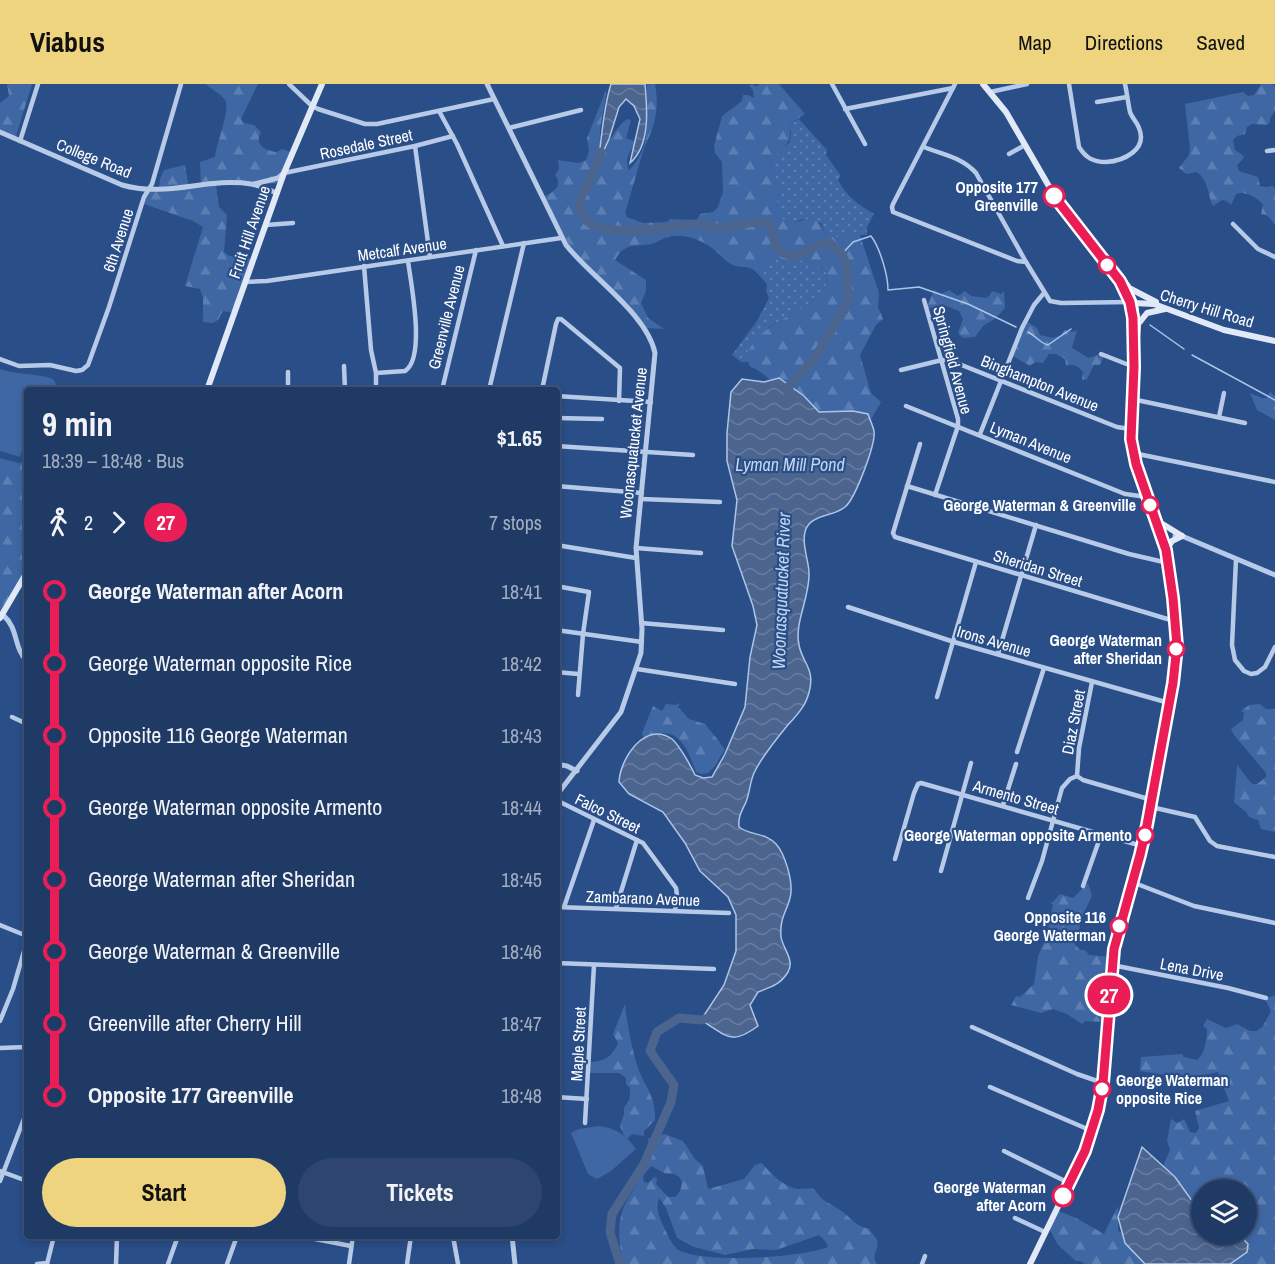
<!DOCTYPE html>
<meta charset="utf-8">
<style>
body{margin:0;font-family:"Archivo Narrow",sans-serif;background:#2d456f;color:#f1f3f6;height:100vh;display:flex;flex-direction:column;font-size:22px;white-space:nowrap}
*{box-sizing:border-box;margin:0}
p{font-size:20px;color:#a2adbf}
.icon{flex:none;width:33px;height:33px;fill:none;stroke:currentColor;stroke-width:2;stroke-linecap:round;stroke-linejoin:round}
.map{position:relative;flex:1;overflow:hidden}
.panel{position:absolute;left:24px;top:303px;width:536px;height:852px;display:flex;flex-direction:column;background:#203a66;border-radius:6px;box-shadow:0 3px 9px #0003,0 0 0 2px #3d547a}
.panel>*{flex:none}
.badge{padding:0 12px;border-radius:20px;font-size:21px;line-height:39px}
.controls{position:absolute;left:1191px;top:1095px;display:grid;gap:12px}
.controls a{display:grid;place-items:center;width:66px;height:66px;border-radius:50%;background:#203a66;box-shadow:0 3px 9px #0003,0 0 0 2px #3d547a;font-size:30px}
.map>.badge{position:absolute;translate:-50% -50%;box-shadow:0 0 0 3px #fff}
.legs{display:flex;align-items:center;gap:9px;height:66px;padding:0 18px;font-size:20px}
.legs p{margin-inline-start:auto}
.overview{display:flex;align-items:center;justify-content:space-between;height:102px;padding:0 18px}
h1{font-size:33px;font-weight:700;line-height:45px}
.primary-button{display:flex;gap:12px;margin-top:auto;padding:12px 18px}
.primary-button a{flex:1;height:69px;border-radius:36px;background:#eed47f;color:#111;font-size:24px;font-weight:700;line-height:69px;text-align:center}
.primary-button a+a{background:#2d456f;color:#f1f3f6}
ul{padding:0 18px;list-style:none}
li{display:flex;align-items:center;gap:21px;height:72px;font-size:22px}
li i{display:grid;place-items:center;width:9px;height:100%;margin:0 8px;background:currentColor}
li i::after{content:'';width:15px;height:15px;margin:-8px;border:4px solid;border-radius:50%;background:#203a66}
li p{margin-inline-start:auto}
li:first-child i{background:linear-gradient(#0000 50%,currentColor 0)}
li:last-child i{background:linear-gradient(currentColor 50%,#0000 0)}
header{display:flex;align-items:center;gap:36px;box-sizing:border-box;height:84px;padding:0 30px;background:#eed47f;color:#111}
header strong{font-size:28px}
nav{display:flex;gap:33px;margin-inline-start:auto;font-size:21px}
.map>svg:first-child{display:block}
.grass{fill:url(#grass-dots)}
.forest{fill:url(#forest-firs);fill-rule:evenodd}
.pitch{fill:#3f67a4}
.water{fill:url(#water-waves);stroke:#acc5e8;stroke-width:1.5}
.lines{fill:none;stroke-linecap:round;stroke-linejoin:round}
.stream{stroke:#acc5e8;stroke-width:1.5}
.river{stroke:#4c658f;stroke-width:9}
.minor{stroke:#b7cbe8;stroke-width:4.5}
.tertiary{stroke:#b7cbe8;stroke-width:5}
.secondary{stroke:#e1e9f7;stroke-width:6}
.line-1-casing{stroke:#fff;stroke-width:14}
.line-1{stroke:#ea1d57;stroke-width:9}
.stop-1-dot{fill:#fff;stroke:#ea1d57;stroke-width:3}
.labels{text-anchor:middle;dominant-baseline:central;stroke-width:4.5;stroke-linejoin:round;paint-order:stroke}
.street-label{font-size:16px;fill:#fff;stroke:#2a4e88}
.stop-label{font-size:16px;font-weight:bold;fill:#fff;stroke:#2a4e88;text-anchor:end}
.water-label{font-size:18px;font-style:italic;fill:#c3d5ef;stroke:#2a4e88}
</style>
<header>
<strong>Viabus</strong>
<nav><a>Map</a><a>Directions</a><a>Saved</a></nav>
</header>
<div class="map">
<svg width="1275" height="1180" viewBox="0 0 1275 1180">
<defs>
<pattern id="grass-dots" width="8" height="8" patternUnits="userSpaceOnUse" patternTransform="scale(1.5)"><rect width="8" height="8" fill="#3f67a4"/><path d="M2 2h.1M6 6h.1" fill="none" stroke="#5c7eb2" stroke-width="1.8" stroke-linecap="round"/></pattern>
<pattern id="forest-firs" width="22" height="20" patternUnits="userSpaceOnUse" patternTransform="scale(1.5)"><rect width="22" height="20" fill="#3f67a4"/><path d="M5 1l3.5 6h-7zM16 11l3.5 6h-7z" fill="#5c7eb2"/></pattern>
<pattern id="water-waves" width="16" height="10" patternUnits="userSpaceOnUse" patternTransform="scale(1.5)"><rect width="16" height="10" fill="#4c658f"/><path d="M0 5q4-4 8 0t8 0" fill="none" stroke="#677ca0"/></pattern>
</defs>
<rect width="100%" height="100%" fill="#2a4e88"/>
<g class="grass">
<path d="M799 35 827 66 826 71 841 92 838 96C846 112 859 121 874 130L867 143V151C848 150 843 158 825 150L821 139 802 135 791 140 787 139C770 125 779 120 779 104 778 96 772 89 770 81L773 73 790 58 791 48 789 41Z"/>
<path d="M773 170 792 179 802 176 813 179 826 188 828 198 820 210 805 223 769 243 740 277 732 271 757 237 769 214 766 207 767 200 758 190Z"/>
</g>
<g class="forest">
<path d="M7 0H32L16 52 0 47V19L9 12Z"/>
<path d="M206 0H258L241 35 244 39 254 41 261 48C254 61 264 66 277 68L282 65 291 68 281 99 216 101 219 123 227 131 224 168 229 172H242L253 176 234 229 223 227 218 236 213 239 203 238V214L200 205 185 202 203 143 193 137 144 120 149 104H159L160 95 164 86 185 81 189 104 201 103 200 78 215 73C216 60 231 25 225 16 221 10 211 5 206 0Z"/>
<path d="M647 0H655C659 21 656 42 645 61L625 129 627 133 643 139 667 138 670 135 697 136 700 130 713 128 718 123 723 108 722 78 715 69 714 62 722 32 742 17 743 11H748L754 14 753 6 749 1 753 0 755 3 760 0H779L805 30 789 41C795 64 777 62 770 81 772 89 778 96 779 104 779 120 770 125 787 139 806 139 815 124 825 150 844 158 844 149 860 151L879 209 878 223 883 235 876 241 860 271 871 309 881 318 870 337C855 335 821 332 810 327 794 320 762 284 750 283L748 278H740C747 267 760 249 772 242 794 227 813 223 828 198L826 188 813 179 802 176 792 179 773 171 758 190C748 179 745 186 733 181 725 178 719 169 712 164 700 155 682 149 668 153 662 154 657 159 651 160 635 163 625 158 615 176L646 196V207L641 219 648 234 664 245 647 244 642 237 589 187 573 168 543 113C552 109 564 102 555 91L559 85 558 76 579 79 586 76 589 67 587 54 606 6C606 24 598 41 600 60L605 61C613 53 618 41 627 35L631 36 626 54 636 58C630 68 624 74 629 86 654 62 645 30 647 0Z"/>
<path d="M1261 0H1273L1275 3V27L1270 34V38L1267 41 1252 40 1247 43 1245 50 1237 52 1233 56 1235 66 1244 72 1243 75 1237 81 1239 87 1258 93 1260 102 1267 103 1272 102 1275 104V141L1268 132 1261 130 1263 121C1259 114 1244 106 1236 110L1231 121 1227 117 1222 116 1213 122C1207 110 1209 97 1197 88L1186 90 1179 84 1189 71 1190 65 1185 20 1243 8 1248 12 1254 11Z"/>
<path d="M934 206 941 210 949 206 958 212 965 207 971 212 986 214 990 211 992 207 1001 210 1004 207 1005 224 996 234 983 242 975 253 963 254 958 249 963 235 959 227 944 221 926 225Z"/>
<path d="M1026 237 1037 244 1040 251 1053 254 1061 251 1065 246 1073 248 1077 246 1072 264 1089 274 1100 270 1104 272 1100 281H1094L1087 295 1082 296 1083 288C1078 282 1073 279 1066 282L1065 275 1056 270H1049L1043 279 1035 278 1030 282 1011 271Z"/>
<path d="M1270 308 1275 312V336L1257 326 1250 309 1262 314H1266Z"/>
<path d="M27 372V487L0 532V374L18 379 23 378Z"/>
<path d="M680 619 678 623 689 635 705 640C712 649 719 656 725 666L713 684 708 689 702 690 696 688C687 662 676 637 644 655L642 649 653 622 662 627 666 620 676 621Z"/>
<path d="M1260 620 1266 625H1275V748L1261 745 1258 736 1249 733 1246 728 1234 718 1237 681 1252 700H1257L1266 693V689L1234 651 1231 645 1243 636 1244 629 1241 627 1249 621Z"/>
<path d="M1088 799 1092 812 1081 835 1078 852 1071 856 1080 866H1085L1089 871 1112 873 1105 938 1085 937 1082 940 1067 930 1053 925 1041 929 1011 921 1016 912 1020 913 1034 900 1038 872 1046 854 1053 821 1050 818H1053L1060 810 1073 814Z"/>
<path d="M1275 911V1180H1226L1242 1159 1243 1151 1246 1150V1106H1202L1201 1123C1185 1115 1177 1094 1163 1082L1170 1066 1167 1057 1171 1035 1178 1039 1184 1035 1190 1048 1196 1049 1199 1044 1195 1027 1229 1017 1218 988 1176 997 1172 992 1140 987 1141 973 1182 970 1184 973 1197 976C1205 970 1207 955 1207 945L1203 942 1207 935 1226 944 1237 940 1250 947H1257L1263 942 1271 927 1265 915Z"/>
<path d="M625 920C627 939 632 966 638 984 646 1005 656 1013 655 1036L644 1047V1052L632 1050 626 1056 620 1042 624 1030V1024C630 1014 630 1017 630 1004L626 1000V994L619 989H589L590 978C604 978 613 972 618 959L613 950Z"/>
<path d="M665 1050 683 1057 695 1075 703 1082 708 1105 744 1095 755 1081 762 1079C770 1089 785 1104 799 1105 804 1105 808 1104 814 1105 826 1121 826 1116 840 1126 852 1134 853 1141 869 1145 871 1148 876 1153 877 1157 880 1166 870 1170 877 1180H624C619 1164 617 1144 622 1128 628 1109 661 1072 647 1055ZM651 1082C655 1084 660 1087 664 1089 667 1090 671 1089 674 1090 686 1094 682 1107 675 1113H668L656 1100 657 1094 654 1093 648 1099 644 1098 643 1092ZM659 1114 666 1124 677 1154 694 1163 725 1171 753 1165 776 1166 819 1151 826 1158 828 1163C801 1174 699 1180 677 1165 671 1159 666 1148 663 1141 658 1130 656 1125 659 1114Z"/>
<path d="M1118 1122V1147L1127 1152 1150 1180H1085L1080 1177H1076L1058 1161 1048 1142 1056 1126 1076 1134 1104 1150Z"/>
</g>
<g class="pitch">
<path d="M0 285C18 291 36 289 53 295L56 300 55 306H27V352L20 373 0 367Z"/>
<path d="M599 1042C616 1044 626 1051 636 1065L611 1087 597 1095 588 1090 571 1049 579 1045Z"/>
</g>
<g class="water">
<path d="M611 0H645C647 24 651 61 630 79L640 35 634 22 626 15 619 23 609 55 598 79C602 53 603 25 611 0Z"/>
<path d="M779 294 804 312 819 328 853 327 868 330C870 336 873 342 874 347 876 360 855 415 845 423 834 432 818 430 809 440 798 453 809 475 809 489 810 513 794 539 799 561 802 578 814 584 810 604 807 621 798 630 787 642 778 653 761 675 755 687 750 696 750 708 746 718 742 727 738 732 739 743 751 752 765 748 776 760 785 770 792 795 791 808 790 824 779 831 781 853 783 865 795 876 788 888 780 901 771 903 758 908L750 921 758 942C731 962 727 952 701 936L724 901 736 867V831L728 813 700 787 685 759 663 728 629 710 619 698C620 675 645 636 672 655 679 661 691 682 695 691L703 694 712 693 725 670 745 623 750 573 757 541 753 522 732 462 737 416 727 377V349L731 308 742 295 764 298Z"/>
<path d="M1142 1063 1175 1093 1195 1121 1201 1124 1202 1150 1239 1151 1248 1160 1247 1168 1230 1180H1145L1125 1159 1118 1133Z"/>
</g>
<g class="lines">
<g class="stream">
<path d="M842 170 853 158 871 152C880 164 888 191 888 206L919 203 968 220 1016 243"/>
<path d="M1150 241 1184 265"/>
<path d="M1028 248C1036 252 1040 259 1048 261L1071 245"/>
<path d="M1192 271 1275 316"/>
</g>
<g class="river">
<path d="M601 68C597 80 592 90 587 102 585 107 580 113 580 118 575 163 673 142 696 140 705 140 714 145 723 144 739 142 752 136 768 139L773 148 775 162 783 169 795 173 816 162 829 158 842 170 847 183 848 217 815 274 789 302V313"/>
<path d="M620 1180 610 1148 612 1130 644 1080 671 1018 674 1001 650 967 657 948 679 934 701 936 713 933"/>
</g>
<g class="minor">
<path d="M289 0 312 22 318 25 365 40H377L494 15"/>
<path d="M832 0 865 60"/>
<path d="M955 0 893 120 892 123 893 128 1017 177 1026 178 1050 217 1061 219 1130 218"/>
<path d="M1069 0 1079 63C1086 74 1093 78 1106 78 1123 77 1148 66 1139 44 1137 38 1132 34 1130 28 1128 19 1127 9 1125 0"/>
<path d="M990 8 1027 0"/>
<path d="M1097 18 1127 13"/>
<path d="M845 25 953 4"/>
<path d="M439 27 457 60 503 162"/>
<path d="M509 44 581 26"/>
<path d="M20 57 38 0"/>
<path d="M415 62 430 173"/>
<path d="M924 63C943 71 962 73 976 89L1026 178"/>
<path d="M1267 67 1275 66"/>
<path d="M1009 70 1025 61"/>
<path d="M284 89 415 62 453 52"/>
<path d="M1233 140 1258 165 1275 173"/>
<path d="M266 141 293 139"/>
<path d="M364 182 371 266 376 289V306"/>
<path d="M245 198 267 197 561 154"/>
<path d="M924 216 958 335V342L935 411"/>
<path d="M1101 270 1134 283"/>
<path d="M0 275 19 282 50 281 76 287 82 286 88 281 109 223 144 113 152 100 181 0"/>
<path d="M344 282 345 306"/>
<path d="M901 286 942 276H949L1117 343 1130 345"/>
<path d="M288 288V306"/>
<path d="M376 289 405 287C426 274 411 200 408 177"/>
<path d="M442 306 476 166"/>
<path d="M489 306 524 159"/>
<path d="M542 306 556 240 558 235H561L620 284 619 317"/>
<path d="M556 312 651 318"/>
<path d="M1132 315 1245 339"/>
<path d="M906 322 1125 410 1147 413"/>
<path d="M1219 333 1224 309"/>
<path d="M556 334 602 335"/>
<path d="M980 350 1022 244 1034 221 1044 209"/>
<path d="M920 360 893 449 895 453 1174 537"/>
<path d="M556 362 693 371"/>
<path d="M1133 369 1275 398"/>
<path d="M556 402 642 409"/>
<path d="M907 402 1129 470 1168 479"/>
<path d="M641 415 720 418"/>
<path d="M556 461 636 474"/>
<path d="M636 464 701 469"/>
<path d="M1236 475 1232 561 1235 576 1244 587 1251 590 1257 589 1265 583 1275 563"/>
<path d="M556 502 589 508 583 550 578 611"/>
<path d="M848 523 954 558 1169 619"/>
<path d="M641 539 723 546"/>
<path d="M556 546 642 558"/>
<path d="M998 570 1036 441"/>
<path d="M637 585 735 600"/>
<path d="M556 588 578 590"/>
<path d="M937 613 976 478"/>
<path d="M12 633 27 640"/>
<path d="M1017 668 1044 584"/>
<path d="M1077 692 1079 664 1092 598"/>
<path d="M1077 692 1083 696 1152 716"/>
<path d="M556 716 643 759 676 804 677 811 675 827"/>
<path d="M1003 721 1016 680"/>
<path d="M1151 723 1195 733 1210 757 1217 762 1275 773"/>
<path d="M895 775 914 709 918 700 921 699 1142 762"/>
<path d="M941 787 971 679"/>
<path d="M1132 798 1194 822 1275 839"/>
<path d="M1083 802 1101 751"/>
<path d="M1028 814 1042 777 1062 704 1070 695 1077 692"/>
<path d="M556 823 729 829"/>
<path d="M564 823 594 736"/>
<path d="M616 824 637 756"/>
<path d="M0 841 27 852"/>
<path d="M556 879 714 885"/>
<path d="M1112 881 1228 904 1266 914"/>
<path d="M0 937 13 905 27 857"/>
<path d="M972 943 1077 990 1103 999"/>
<path d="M0 964 27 963"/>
<path d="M990 1003 1092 1047"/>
<path d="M556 1013 587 1015"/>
<path d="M585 1039 594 881"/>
<path d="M1004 1067 1069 1099"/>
<path d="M0 1087 27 1097"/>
<path d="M0 1097 27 1027"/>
<path d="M1015 1134 1045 1148"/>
<path d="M300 1152 351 1162"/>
<path d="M453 1152 458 1180"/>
<path d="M37 1180 47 1179"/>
<path d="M47 1180 54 1152"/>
<path d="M116 1180 117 1152"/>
<path d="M168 1180 178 1152"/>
<path d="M227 1180 237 1152"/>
<path d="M349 1180 353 1152"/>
<path d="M407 1180 411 1152"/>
<path d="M922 1180 925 1172"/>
</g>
<g class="tertiary">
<path d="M487 0 566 161C591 193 647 230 655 269L636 464 642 545 641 569 621 628 556 712"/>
<path d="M0 48 122 101C167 114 207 93 251 100 259 101 269 106 277 109"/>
<path d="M254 100 278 94 284 89"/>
<path d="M1175 452H1182L1275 491"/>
<path d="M3 531C19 545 13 563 27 577"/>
<path d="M556 680 567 682 577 687"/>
<path d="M512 1152 515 1180"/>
</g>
<g class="secondary">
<path d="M983 0 1006 28 1054 111 1091 160"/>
<path d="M1119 197C1134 220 1132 242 1132 268"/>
<path d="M1131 205 1156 218"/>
<path d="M1134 219 1154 220 1224 246 1275 257"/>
<path d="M1139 239 1147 229 1165 225"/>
<path d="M207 306 284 89 322 0"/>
<path d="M1156 436 1182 452"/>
<path d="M1166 466 1172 457 1182 452"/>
<path d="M0 534 27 488"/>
<path d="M1030 1180 1085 1067 1097 1030 1103 999 1114 865 1146 743 1173 599 1176 573 1173 514 1166 466 1136 380 1131 355 1132 315 1138 242 1135 219 1128 202 1114 184 1089 157"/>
</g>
</g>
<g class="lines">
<defs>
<path id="line-1" d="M1054 112 1120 197 1130 218 1133 234 1134 283 1131 355 1136 380 1166 466 1173 514 1177 562 1173 599 1147 741 1140 771 1114 865 1103 999 1098 1026 1085 1067 1063 1112"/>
</defs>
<use href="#line-1" class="line-1-casing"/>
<use href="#line-1" class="line-1"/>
</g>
<g class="stop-1-dot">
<circle cx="1054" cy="112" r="10"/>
<circle cx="1107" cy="181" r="8"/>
<circle cx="1150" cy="421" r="8"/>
<circle cx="1176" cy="565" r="8"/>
<circle cx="1145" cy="751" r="8"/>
<circle cx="1119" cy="842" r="8"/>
<circle cx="1102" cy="1005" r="8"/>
<circle cx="1063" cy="1112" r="10"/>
</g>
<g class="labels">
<g class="street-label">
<text transform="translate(366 60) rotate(-12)">Rosedale Street</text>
<text transform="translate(94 74) rotate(22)">College Road</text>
<text transform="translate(249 148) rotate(-71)">Fruit Hill Avenue</text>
<text transform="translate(118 156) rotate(-72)">6th Avenue</text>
<text transform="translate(402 165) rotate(-8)">Metcalf Avenue</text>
<text transform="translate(1207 224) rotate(17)">Cherry Hill Road</text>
<text transform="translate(446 233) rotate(-76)">Greenville Avenue</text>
<text transform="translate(953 276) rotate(75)">Springfield Avenue</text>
<text transform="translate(1040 299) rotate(22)">Binghampton Avenue</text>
<text transform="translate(1031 358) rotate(22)">Lyman Avenue</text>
<text transform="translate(633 359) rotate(-84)">Woonasquatucket Avenue</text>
<text transform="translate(1038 484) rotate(17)">Sheridan Street</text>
<text transform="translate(994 557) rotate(16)">Irons Avenue</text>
<text transform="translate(1073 638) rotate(-79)">Diaz Street</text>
<text transform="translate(1016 713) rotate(16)">Armento Street</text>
<text transform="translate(608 729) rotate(26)">Falco Street</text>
<text transform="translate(643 814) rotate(2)">Zambarano Avenue</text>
<text transform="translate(1192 885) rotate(11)">Lena Drive</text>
<text transform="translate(578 960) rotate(-87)">Maple Street</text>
</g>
<g class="stop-label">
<text x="1038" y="103">Opposite 177<tspan x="1038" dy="18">Greenville</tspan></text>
<text x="1136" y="421">George Waterman &amp; Greenville</text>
<text x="1162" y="556">George Waterman<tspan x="1162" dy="18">after Sheridan</tspan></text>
<text x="1132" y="751">George Waterman opposite Armento</text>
<text x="1106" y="833">Opposite 116<tspan x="1106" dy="18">George Waterman</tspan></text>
<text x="1116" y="996" text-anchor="start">George Waterman<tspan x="1116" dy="18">opposite Rice</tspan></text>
<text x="1046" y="1103">George Waterman<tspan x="1046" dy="18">after Acorn</tspan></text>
</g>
<g class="water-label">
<text x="790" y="380">Lyman Mill Pond</text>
<text transform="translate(781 507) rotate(-88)">Woonasquatucket River</text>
</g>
</g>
</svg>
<div class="controls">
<a><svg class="icon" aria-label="layers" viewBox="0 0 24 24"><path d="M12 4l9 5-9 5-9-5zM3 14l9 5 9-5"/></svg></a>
</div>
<b class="badge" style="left:1109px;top:911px;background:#ea1d57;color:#fff">27</b>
<section class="panel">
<div class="overview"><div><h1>9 min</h1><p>18:39 – 18:48 · Bus</p></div><b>$1.65</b></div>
<div class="legs"><svg class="icon" aria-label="walk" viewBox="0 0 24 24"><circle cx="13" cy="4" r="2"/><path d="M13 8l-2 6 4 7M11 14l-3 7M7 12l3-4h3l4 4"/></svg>2<svg class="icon" aria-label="forward" viewBox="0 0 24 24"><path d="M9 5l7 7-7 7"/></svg><b class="badge" style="background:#ea1d57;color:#fff">27</b><p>7 stops</p></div>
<ul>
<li><i style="color:#ea1d57"></i><b>George Waterman after Acorn</b><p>18:41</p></li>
<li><i style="color:#ea1d57"></i><span>George Waterman opposite Rice</span><p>18:42</p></li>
<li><i style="color:#ea1d57"></i><span>Opposite 116 George Waterman</span><p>18:43</p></li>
<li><i style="color:#ea1d57"></i><span>George Waterman opposite Armento</span><p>18:44</p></li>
<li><i style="color:#ea1d57"></i><span>George Waterman after Sheridan</span><p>18:45</p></li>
<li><i style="color:#ea1d57"></i><span>George Waterman &amp; Greenville</span><p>18:46</p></li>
<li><i style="color:#ea1d57"></i><span>Greenville after Cherry Hill</span><p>18:47</p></li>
<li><i style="color:#ea1d57"></i><b>Opposite 177 Greenville</b><p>18:48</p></li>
</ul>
<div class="primary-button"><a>Start</a><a>Tickets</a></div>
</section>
</div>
